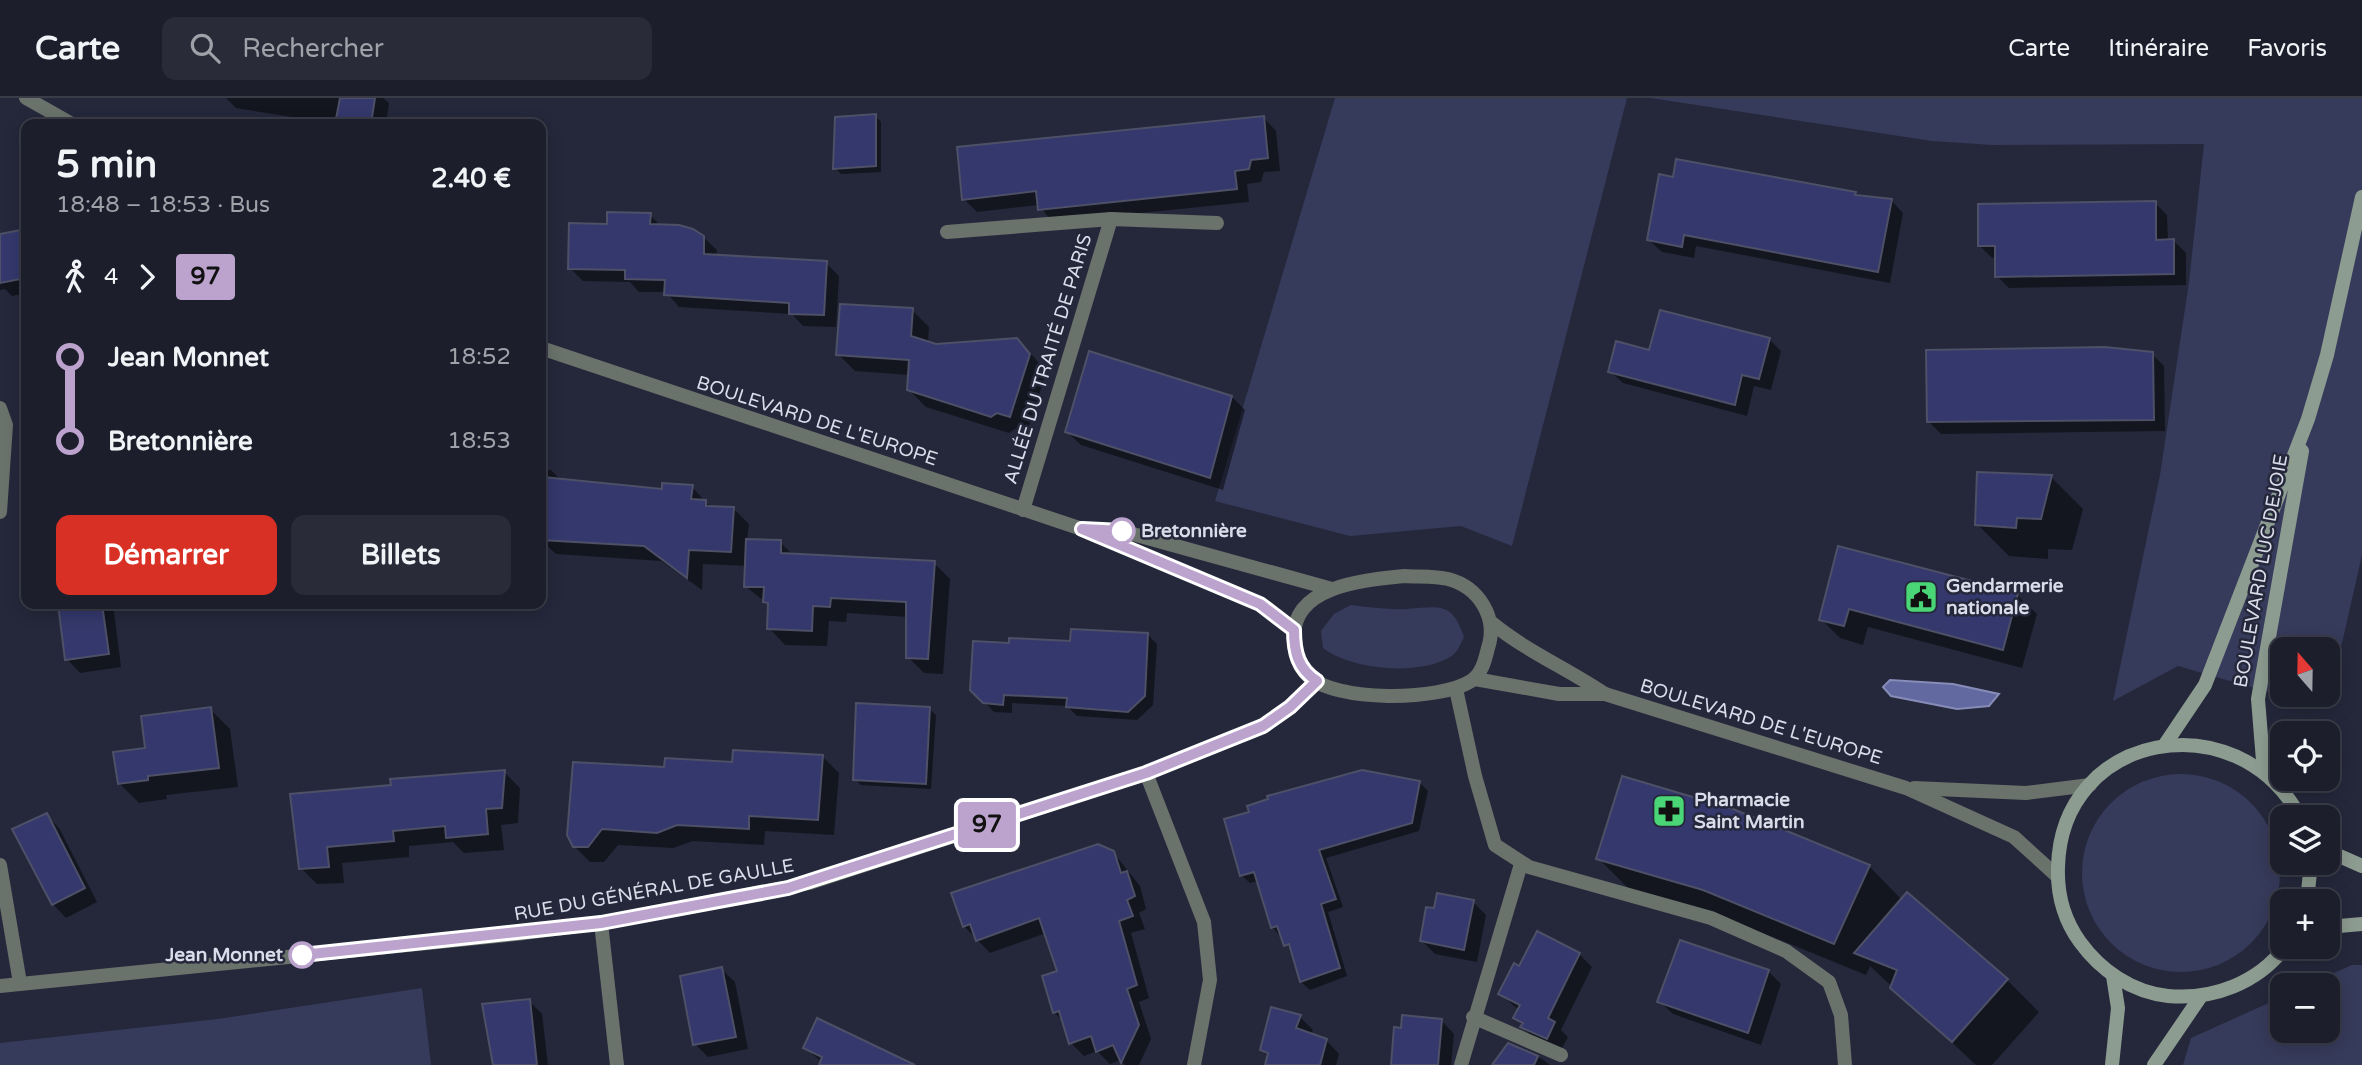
<!DOCTYPE html>
<html lang="fr">
<meta charset="utf-8">
<style>
body{margin:0;font-family:"Varela Round",sans-serif;background:#292b38;color:#f1f3f6;height:100vh;display:flex;flex-direction:column;font-size:26px;white-space:nowrap}
*{box-sizing:border-box;margin:0}
p{font-size:23px;color:#a0a2a9}
.icon{flex:none;width:38px;height:38px;fill:none;stroke:currentColor;stroke-width:2;stroke-linecap:round;stroke-linejoin:round}
.map{position:relative;flex:1;overflow:hidden}
.details{position:absolute;left:21px;top:21px;width:525px;height:490px;display:flex;flex-direction:column;background:#1c1e2c;border-radius:14px;box-shadow:0 4px 18px #0003,0 0 0 2px #3a3c48}
.details>*{flex:none}
.badge{padding:0 14px;border-radius:5px;font-size:24px;line-height:46px}
.needle{width:46px;rotate:340deg}
.fabs{position:absolute;left:2270px;top:539px;display:grid;gap:14px}
.fabs a{display:grid;place-items:center;width:70px;height:70px;border-radius:14px;background:#1c1e2c;box-shadow:0 4px 18px #0003,0 0 0 2px #3a3c48;font-size:35px}
.map>.badge{position:absolute;translate:-50% -50%;box-shadow:0 0 0 4px #fff}
.legs{display:flex;align-items:center;gap:10px;height:77px;padding:0 35px;font-size:23px}
.legs p{margin-inline-start:auto}
.summary{display:flex;align-items:center;justify-content:space-between;height:119px;padding:0 35px}
h1{font-size:38px;font-weight:800;line-height:52px}
.primary-button{display:flex;gap:14px;margin-top:auto;padding:14px 35px}
.primary-button a{flex:1;height:80px;border-radius:14px;background:#d93025;color:#fff;font-size:28px;font-weight:800;line-height:80px;text-align:center}
.primary-button a+a{background:#292b38;color:#f1f3f6}
ul{padding:0 35px;list-style:none}
li{display:flex;align-items:center;gap:24px;height:84px;font-size:26px}
li i{display:grid;place-items:center;width:10px;height:100%;margin:0 9px;background:currentColor}
li i::after{content:'';width:18px;height:18px;margin:-9px;border:5px solid;border-radius:50%;background:#1c1e2c}
li p{margin-inline-start:auto}
li:first-child i{background:linear-gradient(#0000 50%,currentColor 0)}
li:last-child i{background:linear-gradient(currentColor 50%,#0000 0)}
header{display:flex;align-items:center;gap:42px;box-sizing:border-box;height:98px;padding:0 35px;background:#1c1e2c;border-bottom:2px solid #3a3c48}
header strong{font-size:33px}
nav{display:flex;gap:38px;margin-inline-start:auto;font-size:24px}
.search{width:490px;height:63px;background:#292b38;display:flex;align-items:center;gap:18px;box-sizing:border-box;padding:0 24px;border-radius:14px;color:#a0a2a9;font-size:26px}
.map>svg:first-child{display:block}
.green{fill:#373b5b;fill-rule:evenodd}
.water{fill:#6269a1;stroke:#868cb7;stroke-width:2}
.shadow{fill:#0007}
.building{fill:#34386c;stroke:#4d5066;stroke-width:2}
.lines{fill:none;stroke-linecap:round;stroke-linejoin:round}
.minor{stroke:#69726b;stroke-width:14}
.tertiary{stroke:#69726b;stroke-width:14}
.secondary{stroke:#8d9c90;stroke-width:14}
.line-1-casing{stroke:#fff;stroke-width:16}
.line-1{stroke:#bca3ce;stroke-width:10}
.stop-1-dot{fill:#fff;stroke:#bca3ce;stroke-width:3.5}
.labels{text-anchor:middle;dominant-baseline:central;stroke-width:5;stroke-linejoin:round;paint-order:stroke}
.street-label{font-size:19px;fill:#dadce9;stroke:#25283b}
.stop-label{font-size:19px;font-weight:bold;fill:#dadce9;stroke:#25283b;text-anchor:start}
.poi-label{font-size:19px;font-weight:bold;fill:#dadce9;stroke:#25283b;text-anchor:start}
</style>
<header>
<strong>Carte</strong>
<div class="search"><svg class="icon" aria-label="search" viewBox="0 0 24 24"><circle cx="10" cy="10" r="6"/><path d="M15 15l6 6"/></svg>Rechercher</div>
<nav><a>Carte</a><a>Itinéraire</a><a>Favoris</a></nav>
</header>
<div class="map">
<svg width="2362" height="967" viewBox="0 0 2362 967">
<rect width="100%" height="100%" fill="#25283b"/>
<g class="green">
<path d="M1335 0H1627L1512 448 1461 428 1350 438 1215 403Z"/>
<path d="M1651 0H2362V457L2327 611 2178 568 2113 603 2160 377 2189 184 2204 46 1993 47 1932 43ZM2282 551H2328V597H2282Z"/>
<path d="M1351 507C1369 509 1388 512 1407 511 1439 509 1452 503 1464 539 1461 545 1458 553 1453 557 1422 579 1351 572 1323 550L1321 533 1334 516Z"/>
<circle cx="2181" cy="775" r="99"/>
<path d="M2352 867H2362V967H2183L2191 940 2282 899V933H2328V887H2307Z"/>
<path d="M422 890 431 967H0V945L218 921Z"/>
</g>
<path class="water" d="M1890 582 1953 586 1999 596 1989 608 1957 611 1891 598 1883 589Z"/>
<g class="shadow">
<path d="M226 0H383L389 5 386 26H336L236 10Z"/>
<path d="M875 18 881 24V74L841 76 835 70Z"/>
<path d="M1263 19 1276 33 1280 73 1264 74 1261 84 1247 86 1249 104 1052 124 1039 107 977 114 964 101Z"/>
<path d="M1855 95 1859 99 1891 102 1903 115 1890 185 1696 148 1694 160 1662 154 1649 142Z"/>
<path d="M2155 105 2167 117 2168 143H2174L2186 155V187L2009 190 1997 178V159L1992 160 1980 148Z"/>
<path d="M650 117 661 128 703 139 717 152 716 158 826 165 839 178 836 229 803 228 792 216 679 209 666 194H639L630 184 583 183 570 170 609 128Z"/>
<path d="M23 134 26 137V195L12 198 5 191 0 192V138Z"/>
<path d="M912 212 929 229 928 245 936 248 1016 242 1034 259 1046 275 1027 335 1015 331 1009 335 926 309 909 292 910 277 855 273 838 256Z"/>
<path d="M1769 241 1781 253 1771 292 1754 288 1747 318 1623 285 1610 273 1650 254Z"/>
<path d="M2152 256 2164 268 2165 333 1941 336 1929 324Z"/>
<path d="M1232 299 1245 312 1223 392 1081 347 1067 334Z"/>
<path d="M541 372H551L561 382 663 392 692 389 711 410 734 411 749 426 747 442 780 444 794 458 934 465 950 481 943 576 924 575 908 559V519L847 515 846 524 829 523 827 548 785 547 769 530 770 508 745 488 747 468 703 466 702 492 661 463 556 456 541 442Z"/>
<path d="M2051 379 2083 411 2072 452 2048 451V461L2009 458 1977 426Z"/>
<path d="M1840 450 2017 497 2037 516 2022 570 1868 529 1863 547 1840 540 1821 521Z"/>
<path d="M60 506H113L121 569 80 575 67 561Z"/>
<path d="M1148 537 1157 546 1153 607 1137 622 1077 618 1067 608 1012 605V615L994 614 972 591Z"/>
<path d="M210 611 230 631 238 689 166 697 167 701 139 705 119 685 147 651Z"/>
<path d="M929 611 936 617 931 691 861 687 855 681Z"/>
<path d="M823 659 839 675 834 737 765 733 764 747 693 743 673 750 618 747 604 764H590L574 748 666 671Z"/>
<path d="M504 674 520 690 518 725 501 727 504 752 464 755 453 744 409 748V759L342 765 344 785 317 786 301 770 393 689Z"/>
<path d="M1419 684 1428 693 1419 733 1326 760 1343 809 1328 814 1347 878 1310 892 1301 884 1293 854 1273 830 1258 783 1250 785 1241 777Z"/>
<path d="M46 717 59 730 97 804 66 820 53 806Z"/>
<path d="M1113 754 1140 788 1146 811 1139 815 1145 831 1131 835 1149 900 1139 904 1151 941 1139 967H1125L1121 962 1110 966 1097 953 1084 958 1071 945 1064 924 1054 914 1059 874 1046 835 990 855 964 828Z"/>
<path d="M1598 760 1869 768 1902 802 1907 797 2007 882 2039 914 1992 967H1976L1870 868 1866 877 1736 824 1630 792Z"/>
<path d="M1473 804 1486 817 1477 864 1435 856 1422 843 1435 812Z"/>
<path d="M1579 856 1592 869 1561 932 1568 939 1561 952 1535 942 1516 920 1519 912 1500 896 1520 871Z"/>
<path d="M721 871 735 884 748 951 708 959 695 946Z"/>
<path d="M1768 873 1781 886 1761 947 1673 916 1659 903Z"/>
<path d="M529 903 542 916 548 967H494Z"/>
<path d="M1300 919 1313 932 1311 937 1326 942 1339 956 1336 967H1267L1269 959 1262 952Z"/>
<path d="M1441 922 1454 936 1451 967H1393Z"/>
<path d="M1509 947 1542 961 1550 967H1494Z"/>
<path d="M805 950 901 967H821L822 964Z"/>
</g>
<g class="building">
<path d="M340 0H375L371 26H335Z"/>
<path d="M876 16V68L833 71 835 19Z"/>
<path d="M1264 18 1268 60 1251 62 1249 71 1235 73 1237 91 1038 112 1036 93 962 102 957 49Z"/>
<path d="M1676 61 1856 94 1855 97 1892 101 1878 174 1684 137 1682 149 1647 142 1659 76 1673 79Z"/>
<path d="M2156 103V142L2174 141V176L1995 179V148H1978V106Z"/>
<path d="M607 114 651 115 650 126 679 127 693 131 704 138V156L827 163 824 217 789 216V205L664 197 665 182 625 181V172L568 171 569 125 607 126Z"/>
<path d="M26 131V180L0 185V136Z"/>
<path d="M840 206 913 210 911 238 936 246 1017 240 1030 256 1010 319 997 315 991 319 907 292 909 262 836 257Z"/>
<path d="M1660 212 1770 240 1759 281 1742 277 1735 307 1608 274 1616 243 1649 252Z"/>
<path d="M2105 249 2153 254 2154 322 1927 324 1926 252Z"/>
<path d="M1089 253 1232 298 1210 380 1065 334Z"/>
<path d="M1977 374 2052 377 2041 421 2017 420 2016 430 1975 427Z"/>
<path d="M543 379 662 391V385L693 387 691 401 706 402V408L734 409 731 454 689 452 687 480 644 448 541 442Z"/>
<path d="M746 441 781 442V455L935 463 928 561 906 560V504L831 500 830 509 813 508 812 533 767 531 768 505 763 504 764 489H744Z"/>
<path d="M1838 448 2018 495 2003 552 1849 511 1844 528 1819 522Z"/>
<path d="M58 506H102L109 556 65 562Z"/>
<path d="M1071 531 1148 535 1145 598 1128 614 1066 609 1067 600 1004 597 1003 607 983 605 970 592 973 543 1009 545V540L1070 543Z"/>
<path d="M856 605 930 609 926 686 853 682Z"/>
<path d="M211 609 219 670 148 678V682L118 686 113 654 145 650 141 618Z"/>
<path d="M733 652 823 657 818 722 749 718V731L677 727 657 735 602 731 588 749H573L567 737 573 664 664 669 665 660 732 664Z"/>
<path d="M505 672 502 710 486 711 488 736 446 740 445 728 393 733 394 743 327 749 329 769 299 771 290 696 391 687 390 681Z"/>
<path d="M1362 672 1420 683 1412 725 1319 752 1336 801 1321 806 1340 870 1300 884 1289 846 1284 848 1277 828 1271 830 1254 774 1240 778 1224 721 1249 714 1247 708 1268 701 1267 698Z"/>
<path d="M1622 678 1733 711 1870 767 1834 846 1703 792 1596 761Z"/>
<path d="M47 715 85 790 52 807 12 731Z"/>
<path d="M1098 746 1114 753 1121 775 1127 773 1135 798 1127 802 1133 818 1119 823 1137 887 1127 891 1139 927 1121 965 1113 947 1096 954 1091 938 1069 946 1059 913 1053 915 1042 878 1057 873 1039 820 976 843 970 826 963 829 951 795Z"/>
<path d="M1907 794 2008 881 1952 944 1890 890 1897 872 1854 855Z"/>
<path d="M1437 795 1474 802 1464 852 1420 843 1426 809 1434 810Z"/>
<path d="M1537 833 1580 855 1548 920 1555 924 1547 941 1520 929 1523 925 1513 920 1520 907 1498 896 1514 865 1519 868Z"/>
<path d="M1680 842 1769 872 1748 935 1657 904Z"/>
<path d="M722 869 736 939 693 947 680 878Z"/>
<path d="M530 901 537 967H493L482 906Z"/>
<path d="M1271 909 1301 917 1296 930 1327 941 1320 967H1265L1268 955 1260 952Z"/>
<path d="M1402 917 1442 921 1438 967H1391L1394 929 1401 930Z"/>
<path d="M817 920 915 967H819L822 959 803 950Z"/>
<path d="M1508 945 1538 958 1534 967H1492Z"/>
</g>
<g class="lines">
<g class="minor">
<path d="M947 134 1111 121 1217 125"/>
<path d="M0 310 6 327 0 414"/>
<path d="M1023 412 1111 121"/>
<path d="M1456 591 1475 678 1495 747 1529 769 1711 820 1786 853 1829 884 1841 917 1845 967"/>
<path d="M1146 675 1204 824 1210 882 1194 967"/>
<path d="M0 767 20 885"/>
<path d="M601 825 617 967"/>
<path d="M0 888 516 836 601 825 809 785 1146 675 1263 628 1291 609 1317 583"/>
<path d="M1473 919 1561 957"/>
<path d="M1461 967 1521 766"/>
</g>
<g class="tertiary">
<path d="M26 0 72 26"/>
<path d="M541 250 1082 431 1260 506 1294 532"/>
<path d="M1090 431 1122 433 1332 491"/>
<path d="M1405 478C1419 479 1435 478 1448 481 1479 489 1498 520 1488 550 1485 562 1482 576 1471 583 1440 603 1335 605 1307 577 1297 567 1294 551 1294 538 1294 486 1369 482 1405 478Z"/>
<path d="M1492 525C1526 553 1568 571 1605 596"/>
<path d="M1475 581 1559 596H1605L1906 690 2014 739 2057 778"/>
<path d="M1914 690 2026 695 2090 687"/>
</g>
<g class="secondary">
<path d="M2164 648 2205 587 2308 321 2327 257 2362 99"/>
<path d="M2264 675 2258 601 2302 353"/>
<path d="M2328 753 2362 768"/>
<path d="M2307 803 2311 765"/>
<path d="M2328 829 2362 826"/>
<path d="M2285 849C2258 885 2213 902 2168 898 2132 894 2101 873 2080 844 2064 822 2057 796 2058 769 2061 634 2237 602 2300 719"/>
<path d="M2112 967 2118 910 2113 878"/>
<path d="M2154 967 2201 898"/>
</g>
</g>
<g class="lines">
<defs>
<path id="line-1" d="M302 857 601 825 788 790 1146 675 1263 628 1290 609 1317 583C1298 571 1294 554 1294 532L1260 506 1082 431 1122 433"/>
</defs>
<use href="#line-1" class="line-1-casing"/>
<use href="#line-1" class="line-1"/>
</g>
<defs>
<symbol id="civic-square" viewBox="-11 -11 22 22"><rect x="-9" y="-9" width="18" height="18" rx="4" fill="#4ad677" stroke="#25283b"/><path d="M-.6-6.5H3V-4.5H.6V-3L4-1V1h2V6H-6V1h2V-1L-.6-3ZM-1.2 2.5V6h2.4V2.5Z" fill="#111"/></symbol>
<symbol id="pharmacy-square" viewBox="-11 -11 22 22"><rect x="-9" y="-9" width="18" height="18" rx="4" fill="#4ad677" stroke="#25283b"/><path d="M-2-6h4v4h4v4h-4v4h-4v-4h-4v-4h4Z" fill="#111"/></symbol>
</defs>
<g fill-rule="evenodd">
<use href="#civic-square" x="1902" y="480" width="38" height="38"/>
<use href="#pharmacy-square" x="1650" y="694" width="38" height="38"/>
</g>
<g class="stop-1-dot">
<circle cx="1122" cy="433" r="12"/>
<circle cx="302" cy="857" r="12"/>
</g>
<g class="labels">
<g class="street-label">
<text transform="translate(1048 261) rotate(-73)">ALLÉE DU TRAITÉ DE PARIS</text>
<text transform="translate(817 323) rotate(18)">BOULEVARD DE L'EUROPE</text>
<text transform="translate(2261 473) rotate(-80)">BOULEVARD LUC DEJOIE</text>
<text transform="translate(1761 624) rotate(17)">BOULEVARD DE L'EUROPE</text>
<text transform="translate(654 792) rotate(-10)">RUE DU GÉNÉRAL DE GAULLE</text>
</g>
<g class="stop-label">
<text x="1141" y="433">Bretonnière</text>
<text x="283" y="857" text-anchor="end">Jean Monnet</text>
</g>
<g class="poi-label">
<text x="1946" y="488">Gendarmerie<tspan x="1946" dy="22">nationale</tspan></text>
<text x="1694" y="702">Pharmacie<tspan x="1694" dy="22">Saint Martin</tspan></text>
</g>
</g>
</svg>
<div class="fabs">
<a><svg class="needle" viewBox="-14 -14 28 28"><path d="M0-13l5 13h-10z" fill="#e53935"/><path d="M0 13l5-13h-10z" fill="#a0a2a9"/></svg></a>
<a><svg class="icon" aria-label="locate" viewBox="0 0 24 24"><circle cx="12" cy="12" r="6"/><path d="M12 2v4M12 18v4M2 12h4M18 12h4"/></svg></a>
<a><svg class="icon" aria-label="layers" viewBox="0 0 24 24"><path d="M12 4l9 5-9 5-9-5zM3 14l9 5 9-5"/></svg></a>
<a>+</a>
<a>−</a>
</div>
<b class="badge" style="left:987px;top:727px;background:#bca3ce;color:#111">97</b>
<section class="details">
<div class="summary"><div><h1>5 min</h1><p>18:48 – 18:53 · Bus</p></div><b>2.40 €</b></div>
<div class="legs"><svg class="icon" aria-label="walk" viewBox="0 0 24 24"><circle cx="13" cy="4" r="2"/><path d="M13 8l-2 6 4 7M11 14l-3 7M7 12l3-4h3l4 4"/></svg>4<svg class="icon" aria-label="forward" viewBox="0 0 24 24"><path d="M9 5l7 7-7 7"/></svg><b class="badge" style="background:#bca3ce;color:#111">97</b></div>
<ul>
<li><i style="color:#bca3ce"></i><b>Jean Monnet</b><p>18:52</p></li>
<li><i style="color:#bca3ce"></i><b>Bretonnière</b><p>18:53</p></li>
</ul>
<div class="primary-button"><a>Démarrer</a><a>Billets</a></div>
</section>
</div>
